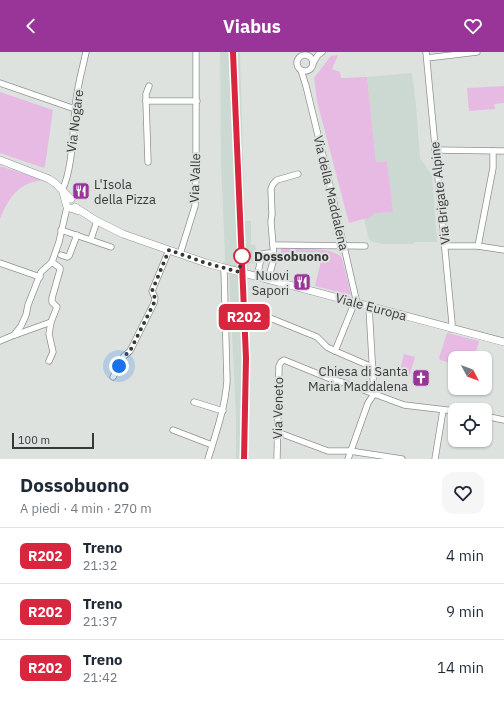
<!DOCTYPE html>
<html lang="it">
<meta charset="utf-8">
<style>
body{margin:0;font-family:"IBM Plex Sans",sans-serif;background:#f6f6f7;color:#1f2937;height:100vh;display:flex;flex-direction:column;font-size:15px;white-space:nowrap}
*{box-sizing:border-box;margin:0}
p{font-size:13px;color:#747a83}
.icon{flex:none;width:22px;height:22px;fill:none;stroke:currentColor;stroke-width:2;stroke-linecap:round;stroke-linejoin:round}
.map{position:relative;height:407px;overflow:hidden}
.side{display:flex;flex-direction:column;background:#fff;flex:1}
.side>*{flex:none}
.badge{padding:0 8px;border-radius:6px;font-size:14px;line-height:26px}
.needle{width:26px;rotate:131deg}
.buttons{position:absolute;left:448px;top:299px;display:grid;gap:8px}
.buttons a{display:grid;place-items:center;width:44px;height:44px;border-radius:8px;background:#fff;box-shadow:0 1px 3px #0004;font-size:20px}
.scale{position:absolute;left:12px;bottom:10px;width:82px;box-sizing:border-box;padding-left:4px;border:2px solid #373938;border-top:0;font-size:11px;line-height:14px;white-space:nowrap;color:#373938;-webkit-text-stroke:3px #dde2df;paint-order:stroke}
.you{position:absolute;width:20px;height:20px;margin:-10px;border:3px solid #fff;border-radius:50%;background:#1a73e8;box-shadow:0 0 0 6px #1a73e833}
.map>.badge{position:absolute;translate:-50% -50%;box-shadow:0 0 0 2px #fff}
.round{display:grid;place-items:center;flex:none;width:42px;height:42px;border-radius:12px;background:#f6f6f7}
.summary{display:flex;align-items:center;justify-content:space-between;height:68px;padding:0 20px}
h1{font-size:19px;font-weight:700;line-height:30px}
ul{padding:0;list-style:none}
li{display:flex;align-items:center;gap:12px;height:56px;padding:0 20px;border-top:1px solid #e0e1e3}
li div{flex:1}
li b{display:block;font-size:15px}
li em{font-style:normal}
li .badge{min-width:44px;font-weight:700;text-align:center}
header{display:flex;justify-content:space-between;align-items:center;height:52px;padding:0 20px;background:#993499;color:#fff;font-size:18px;font-weight:700}
.map>svg:first-child{display:block}
.built{fill:#ccd9d2}
.green{fill:#e6bae3}
.lines{fill:none;stroke-linecap:round;stroke-linejoin:round}
.minor-casing{stroke:#8e9390;stroke-width:7}
.tertiary-casing{stroke:#8e9390;stroke-width:8}
.minor{stroke:#fff;stroke-width:5.5}
.tertiary{stroke:#fff;stroke-width:7}
.rail{stroke:#808381;stroke-width:1.5;stroke-dasharray:7 7;stroke-linecap:butt}
.line-casing{stroke:#fff;stroke-width:9}
.line{stroke:#d7263d;stroke-width:6}
.walk{stroke:#373938;stroke-width:4;stroke-dasharray:0 7.2}
.stop-dot{fill:#fff;stroke:#d7263d;stroke-width:2}
.labels{text-anchor:middle;dominant-baseline:central;stroke-width:4;stroke-linejoin:round;paint-order:stroke}
.street-label{font-size:13px;fill:#373938;stroke:#dde2df}
.poi-label{font-size:13px;fill:#373938;stroke:#dde2df;text-anchor:end}
.stop-label{font-size:13px;font-weight:bold;fill:#373938;stroke:#dde2df;text-anchor:start}
</style>
<header><svg class="icon" aria-label="back" viewBox="0 0 24 24"><path d="M15 5l-7 7 7 7"/></svg>Viabus<svg class="icon" aria-label="heart" viewBox="0 0 24 24"><path d="M12 20l-8-8c-3-5 5-10 8-4 3-6 11-1 8 4z"/></svg></header>
<div class="map">
<svg width="504" height="407" viewBox="0 0 504 407">
<rect width="100%" height="100%" fill="#dde2df"/>
<g class="built">
<path d="M220 0H239L240 2 245 169H251V193H255L256 196 257 211 248 212V218H243L224 214 225 205 221 110Z"/>
<path d="M412 21 416 54 420 107 425 113 432 123 437 190H415L413 192H383L372 190 369 187 364 167 371 165 375 161 393 160 387 109 376 110 367 25Z"/>
<path d="M229 222 244 225 249 334 248 407H236V362Z"/>
</g>
<g class="green">
<path d="M338 3 332 17 340 20 341 26 367 25 376 110 387 109 393 160 375 161 371 165 349 171 317 49 314 26 331 4Z"/>
<path d="M504 34V51L494 52 495 57 469 59 467 36Z"/>
<path d="M0 40 53 58 45 114 44 116 0 101Z"/>
<path d="M0 114 43 128C18 131 9 145 0 167Z"/>
<path d="M281 196C297 197 332 194 342 206L351 243 315 234 321 209 300 205V208C293 206 287 203 281 202Z"/>
<path d="M447 281 479 289 474 306H455V312L440 308 439 306Z"/>
<path d="M404 302 415 305 409 325 399 323Z"/>
</g>
<g class="lines">
<defs>
<g id="minor">
<path d="M426 0 452 271 451 277"/>
<circle cx="305" cy="11" r="8"/>
<path d="M427 6 477 0"/>
<path d="M313 11 318 3 322 0"/>
<path d="M301 18 306 34 326 116 356 247 335 299 372 315"/>
<path d="M0 31 75 57"/>
<path d="M146 49H197"/>
<path d="M435 98 504 99"/>
<path d="M148 110 146 49V42L149 34"/>
<path d="M62 138C72 120 73 80 75 58 76 39 82 19 86 0"/>
<path d="M61 178 111 195"/>
<path d="M91 187 97 169"/>
<path d="M273 193 365 194"/>
<path d="M445 194H478L504 198"/>
<path d="M478 194 493 116V99"/>
<path d="M180 202 195 154 196 123V0"/>
<path d="M61 203 67 205 69 204 77 183"/>
<path d="M0 211 40 225"/>
<path d="M257 225 262 202 269 201 273 203 274 206"/>
<path d="M268 228 274 206 271 170 272 162 271 137 273 132 277 128 298 122"/>
<path d="M369 255 374 342"/>
<path d="M270 266 317 285 327 295 335 299"/>
<path d="M15 283 51 270 57 255 52 250V246L60 218V216L52 210"/>
<path d="M0 289 14 283 21 274 26 263 28 253 41 220 52 210 59 190 67 155"/>
<path d="M49 309 53 300 49 282 51 270"/>
<path d="M113 325 124 304 130 299 154 251 155 246 152 239 169 198"/>
<path d="M194 350 223 359"/>
<path d="M485 364 504 368"/>
<path d="M173 378 212 393"/>
<path d="M277 380 328 399H350L402 407"/>
<path d="M208 407C216 381 225 356 227 329L224 217"/>
<path d="M277 407 279 314 281 310 284 308 333 328 342 330 404 353 455 359"/>
<path d="M348 407 368 351 374 342"/>
<path d="M435 407 443 358"/>
</g>
<g id="tertiary">
<path d="M0 108 49 127 55 131 71 147"/>
<path d="M63 140 67 155 79 159"/>
<path d="M75 155 95 168 123 182 206 211 504 290"/>
</g>
</defs>
<use href="#minor" class="minor-casing"/>
<use href="#tertiary" class="tertiary-casing"/>
<use href="#minor" class="minor"/>
<use href="#tertiary" class="tertiary"/>
<path class="rail" d="M233 0 245 306 244 407"/>
</g>
<g class="lines">
<defs>
<path id="line" d="M233 0 246 306 244 407"/>
</defs>
<use href="#line" class="line-casing"/>
<use href="#line" class="line"/>
<path class="walk" d="M119 314 124 304 130 299 154 251 155 246 152 239 169 198 206 211 239 220 242 204"/>
</g>
<defs>
<symbol id="restaurant-square" viewBox="-11 -11 22 22"><rect x="-9" y="-9" width="18" height="18" rx="4" fill="#993499" stroke="#dde2df"/><path d="M-5-6h1v4h1v-4h1v4h1v-4h1v5L-1.5 .5V6h-2V.5L-5-1ZM5-6V6H3V1.5H1.5Q1.5-4 5-6Z" fill="#fff"/></symbol>
<symbol id="church-square" viewBox="-11 -11 22 22"><rect x="-9" y="-9" width="18" height="18" rx="4" fill="#993499" stroke="#dde2df"/><path d="M-1.2-6h2.4v3.5h3.3v2.4h-3.3V6h-2.4V-.1h-3.3v-2.4h3.3Z" fill="#fff"/></symbol>
</defs>
<g fill-rule="evenodd">
<use href="#restaurant-square" x="71" y="129" width="20" height="20"/>
<use href="#restaurant-square" x="292" y="220" width="20" height="20"/>
<use href="#church-square" x="411" y="316" width="20" height="20"/>
</g>
<circle class="stop-dot" cx="242" cy="204" r="8"/>
<g class="labels">
<g class="street-label">
<text transform="translate(75 69) rotate(-83)">Via Nogare</text>
<text transform="translate(195 126) rotate(-88)">Via Valle</text>
<text transform="translate(331 141) rotate(77)">Via della Maddalena</text>
<text transform="translate(440 141) rotate(-96)">Via Brigate Alpine</text>
<text transform="translate(371 255) rotate(15)">Viale Europa</text>
<text transform="translate(278 356) rotate(-89)">Via Veneto</text>
</g>
<g class="poi-label">
<text x="94" y="132" text-anchor="start">L'Isola<tspan x="94" dy="15">della Pizza</tspan></text>
<text x="289" y="223">Nuovi<tspan x="289" dy="15">Sapori</tspan></text>
<text x="408" y="319">Chiesa di Santa<tspan x="408" dy="15">Maria Maddalena</tspan></text>
</g>
<g class="stop-label">
<text x="254" y="204">Dossobuono</text>
</g>
</g>
</svg>
<div class="buttons">
<a><svg class="needle" viewBox="-14 -14 28 28"><path d="M0-13l5 13h-10z" fill="#e53935"/><path d="M0 13l5-13h-10z" fill="#747a83"/></svg></a>
<a><svg class="icon" aria-label="locate" viewBox="0 0 24 24"><circle cx="12" cy="12" r="6"/><path d="M12 2v4M12 18v4M2 12h4M18 12h4"/></svg></a>
</div>
<div class="scale">100 m</div>
<div class="you" style="left:119px;top:314px"></div>
<b class="badge" style="left:244px;top:265px;background:#d7263d;color:#fff">R202</b>
</div>
<section class="side">
<div class="summary"><div><h1>Dossobuono</h1><p>A piedi · 4 min · 270 m</p></div><a class="round"><svg class="icon" aria-label="heart" viewBox="0 0 24 24"><path d="M12 20l-8-8c-3-5 5-10 8-4 3-6 11-1 8 4z"/></svg></a></div>
<ul>
<li><span class="badge" style="background:#d7263d;color:#fff">R202</span><div><b>Treno</b><p>21:32</p></div><em>4 min</em></li>
<li><span class="badge" style="background:#d7263d;color:#fff">R202</span><div><b>Treno</b><p>21:37</p></div><em>9 min</em></li>
<li><span class="badge" style="background:#d7263d;color:#fff">R202</span><div><b>Treno</b><p>21:42</p></div><em>14 min</em></li>
</ul>
</section>
